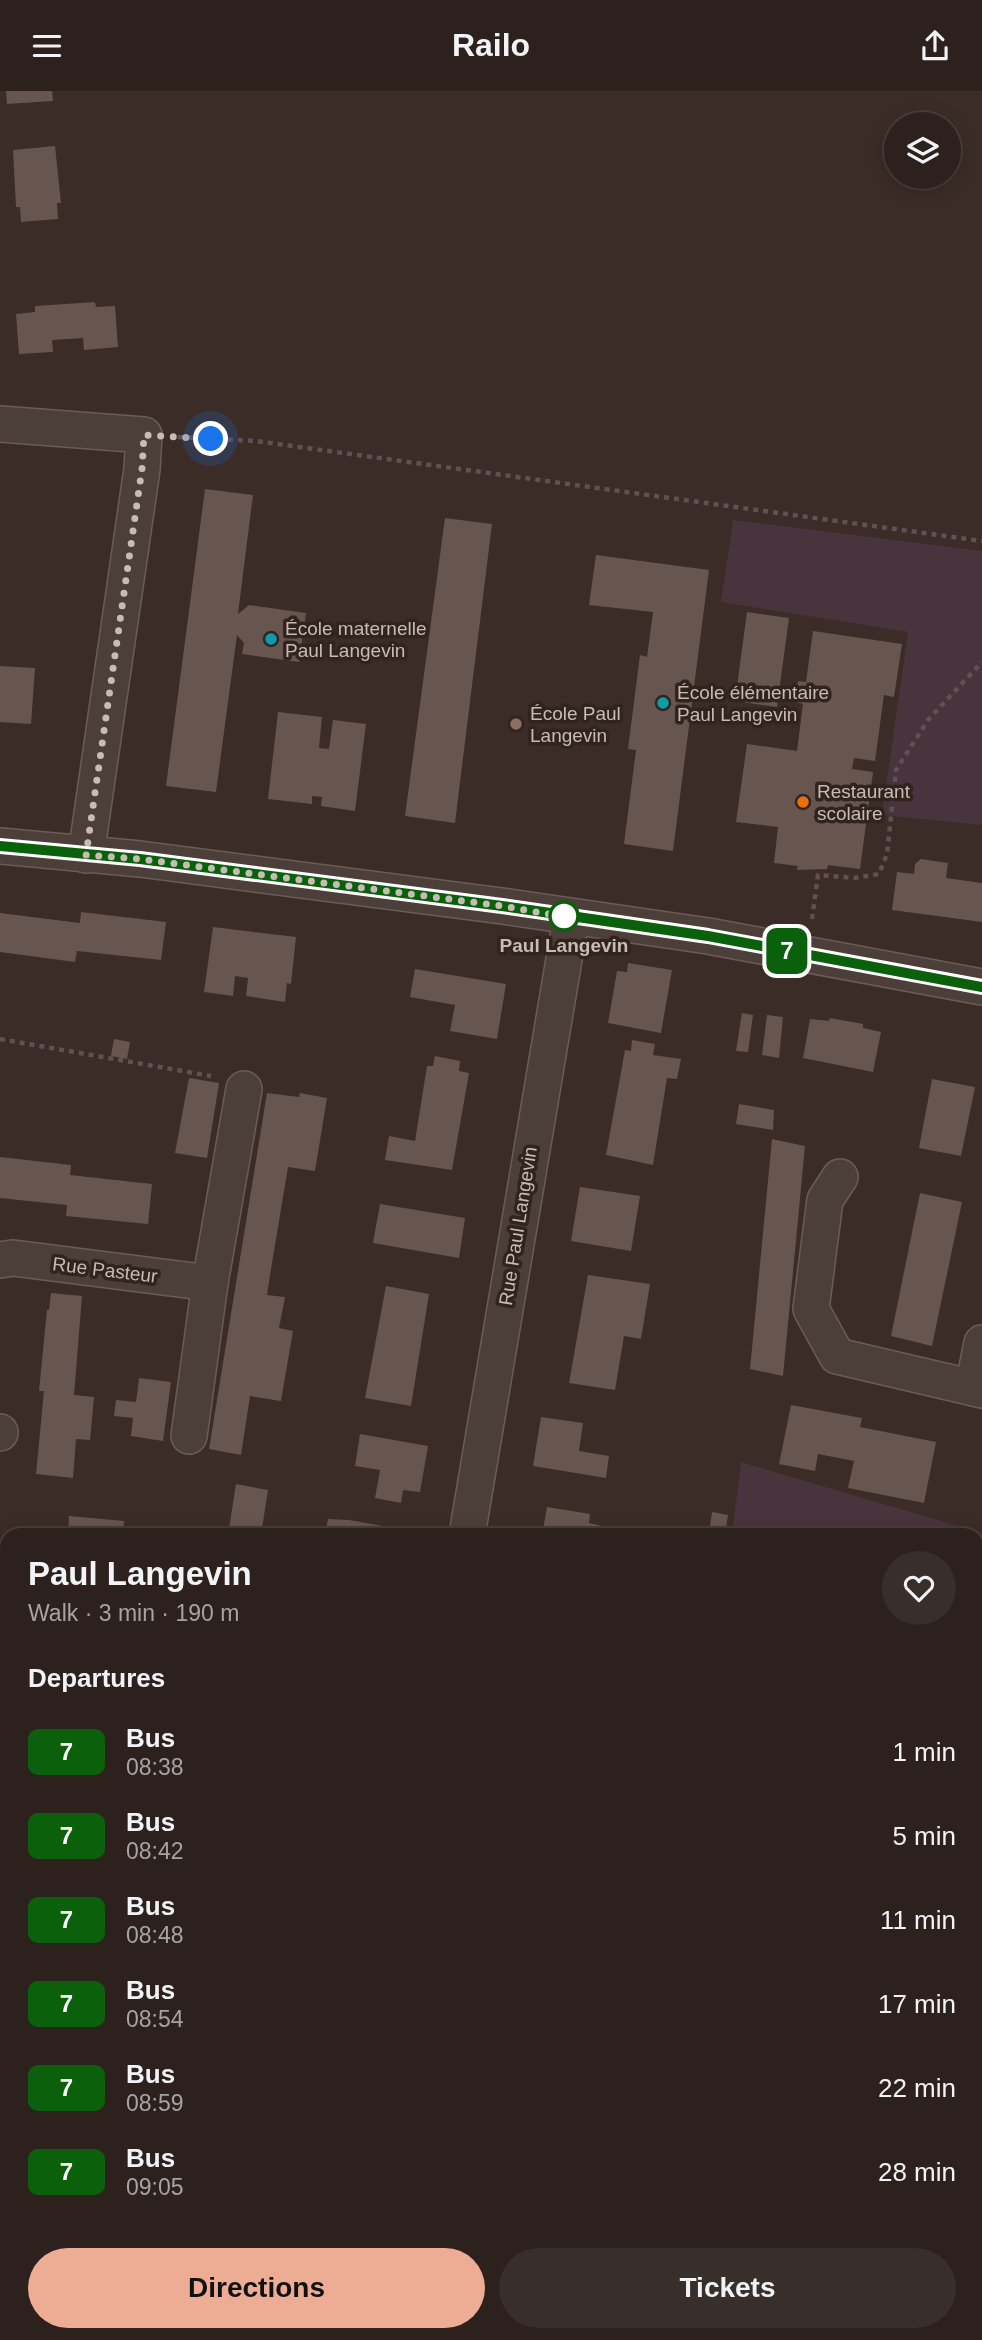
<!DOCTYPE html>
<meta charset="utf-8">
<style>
body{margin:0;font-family:Helvetica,sans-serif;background:#382e2a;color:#f1f3f6;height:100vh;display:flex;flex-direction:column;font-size:26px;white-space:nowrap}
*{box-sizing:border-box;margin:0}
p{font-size:23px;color:#a6a3a4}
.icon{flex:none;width:38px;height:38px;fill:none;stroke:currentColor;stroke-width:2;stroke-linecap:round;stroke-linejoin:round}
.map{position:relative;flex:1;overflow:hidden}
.panel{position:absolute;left:0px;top:1437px;width:984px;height:814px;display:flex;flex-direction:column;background:#2c211d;border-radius:21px 21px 0 0;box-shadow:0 4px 18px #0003,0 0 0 2px #483e3b}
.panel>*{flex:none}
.badge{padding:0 14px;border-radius:10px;font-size:24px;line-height:46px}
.fabs{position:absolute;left:884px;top:21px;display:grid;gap:14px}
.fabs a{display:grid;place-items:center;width:77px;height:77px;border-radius:50%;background:#2c211d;box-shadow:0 4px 18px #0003,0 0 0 2px #483e3b;font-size:35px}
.you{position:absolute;width:35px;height:35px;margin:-18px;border:5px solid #fff;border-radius:50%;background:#1a73e8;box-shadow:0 0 0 10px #1a73e833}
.map>.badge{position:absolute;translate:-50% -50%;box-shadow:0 0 0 4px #fff}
h2{padding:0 28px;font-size:26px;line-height:63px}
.round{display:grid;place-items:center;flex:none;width:74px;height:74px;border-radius:37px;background:#382e2a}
.headline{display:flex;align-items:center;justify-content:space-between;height:119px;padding:0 28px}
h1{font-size:33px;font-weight:700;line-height:52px}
.action{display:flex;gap:14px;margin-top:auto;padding:14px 28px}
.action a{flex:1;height:80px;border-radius:42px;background:#edad95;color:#111;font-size:28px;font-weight:700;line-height:80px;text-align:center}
.action a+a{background:#382e2a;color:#f1f3f6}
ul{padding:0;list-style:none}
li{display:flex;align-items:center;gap:21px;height:84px;padding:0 28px}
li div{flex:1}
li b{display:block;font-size:26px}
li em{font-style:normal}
li .badge{min-width:77px;font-weight:700;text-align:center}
header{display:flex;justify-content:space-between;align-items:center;height:91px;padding:0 28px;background:#2c211d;font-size:32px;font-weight:700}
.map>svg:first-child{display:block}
.green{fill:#49333c}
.building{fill:#675550}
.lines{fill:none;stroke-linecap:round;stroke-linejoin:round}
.minor-casing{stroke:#6a5d58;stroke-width:38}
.path{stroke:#635053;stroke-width:4.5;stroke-dasharray:5 5;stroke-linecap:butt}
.minor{stroke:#4c3f3a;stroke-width:35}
.line-casing{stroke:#fff;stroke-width:16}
.line{stroke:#0b610b;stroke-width:10}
.walk{stroke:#c7bbb6;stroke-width:7;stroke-dasharray:0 12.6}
.culture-dot{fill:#0f9aa8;stroke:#31241f;stroke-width:2.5}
.education-dot{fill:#8d6e63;stroke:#31241f;stroke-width:2.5}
.food-dot{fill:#e8710a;stroke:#31241f;stroke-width:2.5}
.stop-dot{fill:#fff;stroke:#0b610b;stroke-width:3.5}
.labels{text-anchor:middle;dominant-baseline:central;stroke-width:7;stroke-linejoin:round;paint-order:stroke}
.poi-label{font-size:19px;fill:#c7bbb6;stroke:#31241f;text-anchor:start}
.stop-label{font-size:19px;font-weight:bold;fill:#c7bbb6;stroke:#31241f}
.street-label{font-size:19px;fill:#c7bbb6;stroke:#31241f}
</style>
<header><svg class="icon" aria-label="menu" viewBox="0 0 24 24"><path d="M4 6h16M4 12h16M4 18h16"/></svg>Railo<svg class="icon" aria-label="share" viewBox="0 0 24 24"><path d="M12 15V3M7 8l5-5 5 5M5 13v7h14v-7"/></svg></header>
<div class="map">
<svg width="982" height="2249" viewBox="0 0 982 2249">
<rect width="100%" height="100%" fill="#3b2c27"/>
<g class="green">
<path d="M733 429 982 460V734L882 724 908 541 721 511Z"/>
<path d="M741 1371 982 1442V1480L977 1506 976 1444H732Z"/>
</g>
<g class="building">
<path d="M6 0H52L53 10 7 13Z"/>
<path d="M55 55 61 112H57L58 128 21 131 20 116H16L13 59Z"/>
<path d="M95 211 96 216 115 215 118 256 84 259 83 247 52 249 53 261 19 263 16 223 35 221V215Z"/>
<path d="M205 398 253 404 238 523 249 514 306 522 299 571 242 563 244 552 237 544 216 701 166 695Z"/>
<path d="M445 427 492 433 455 732 405 725Z"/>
<path d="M596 464 709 479 673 760 624 753 636 659 628 658 640 564 647 566 653 521 589 514Z"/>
<path d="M747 521 789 527 777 616 735 610Z"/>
<path d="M813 540 902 553 894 606 884 604 875 670 854 667 852 678 873 681 860 778 828 774 827 778 797 779 798 775 774 772 778 736 736 731 747 653 797 660 803 613 795 611 798 590 806 591Z"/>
<path d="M0 575 35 577 31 633 0 631Z"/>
<path d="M278 621 322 626 319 657 329 658 333 629 366 633 355 720 321 715 322 706 312 705V713L268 708Z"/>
<path d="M921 768 948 772 946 787 982 792V831L892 819 897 781 914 783 915 773Z"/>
<path d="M81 821 166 831 161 869 77 860 75 871 0 861V822L80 832Z"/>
<path d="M213 836 296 846 291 893 287 892 285 911 246 905 248 887 235 885 233 905 204 901Z"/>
<path d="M628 872 672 879 661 942 608 932 617 880 627 881Z"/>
<path d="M415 878 506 893 497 948 450 940 455 914 410 906Z"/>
<path d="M742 922 753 924 748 961 736 960Z"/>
<path d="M767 924 783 926 779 967 762 964Z"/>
<path d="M830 927 863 933V937L881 941 873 981 803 967 810 928 829 930Z"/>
<path d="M114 948 130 951 127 968 111 965Z"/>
<path d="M632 949 655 953 653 964 681 968 677 988 667 987 653 1074 606 1064 625 959 631 960Z"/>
<path d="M435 965 460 970 459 980 469 982 452 1079 385 1069 389 1045 415 1050 427 975H433Z"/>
<path d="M189 987 219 992 207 1067 175 1062Z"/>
<path d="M932 988 975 996 961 1065 919 1057Z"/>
<path d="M267 1002 299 1006 300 1002 327 1007 315 1080 288 1076 270 1184 267 1204 285 1206 279 1237 293 1240 281 1310 250 1305 241 1364 209 1358Z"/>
<path d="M739 1013 774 1019 773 1039 736 1033Z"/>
<path d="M772 1048 805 1055 783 1285 750 1278Z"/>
<path d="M0 1066 71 1074 70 1084 152 1093 148 1133 66 1125 67 1114 0 1107Z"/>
<path d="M580 1096 640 1105 631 1160 571 1150Z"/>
<path d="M920 1102 962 1111 932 1255 891 1245Z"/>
<path d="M380 1113 465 1127 459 1167 373 1152Z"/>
<path d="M588 1184 650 1193 641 1248 624 1245 615 1299 569 1292Z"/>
<path d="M386 1195 429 1203 411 1315 365 1307Z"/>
<path d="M51 1202 82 1205 74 1304 94 1306 90 1349 76 1348 73 1387 36 1383 44 1300H39L47 1219H49Z"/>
<path d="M139 1287 171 1291 163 1350 131 1345 133 1327 114 1325 116 1309 136 1311Z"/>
<path d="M791 1314 862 1327 860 1336 936 1351 924 1412 848 1397 854 1370 818 1363 815 1380 779 1373Z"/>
<path d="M541 1326 583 1332 579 1360 609 1365 606 1387 533 1375Z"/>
<path d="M360 1343 428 1355 420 1401 403 1399 401 1412 375 1407 380 1379 355 1375Z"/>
<path d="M236 1393 268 1399 261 1444H228Z"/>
<path d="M547 1416 590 1423 589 1432 602 1435 601 1444H542Z"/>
<path d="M712 1421 728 1424 725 1444 709 1442Z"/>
<path d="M69 1425 124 1430 123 1444H68Z"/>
<path d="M328 1428 349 1429 394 1437 393 1444H325Z"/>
<path d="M980 1610H982V1814H976V1657Z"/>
<path d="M1 1623 7 1624V1644H0Z"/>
<path d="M980 1958H982V2050L976 2049Z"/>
<path d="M0 2104H5L4 2153H0Z"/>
<path d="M201 2244H275L274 2249H200Z"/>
<path d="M341 2244H486L485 2249H340Z"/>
</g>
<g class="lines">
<defs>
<g id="minor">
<path d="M0 333 144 344 142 378 86 764"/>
<path d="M0 755 140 768 502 815 708 845 982 896"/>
<path d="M840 1086 825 1109 811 1218 837 1265 982 1299"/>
<path d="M0 1169 13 1167 210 1192"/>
<path d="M973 1297 982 1252"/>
<path d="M0 1341V1342"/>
<path d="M189 1345 210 1192 244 998"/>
<path d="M467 1444 571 827"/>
<path d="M0 2025 7 2026"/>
<path d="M951 2244 982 2247"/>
</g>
</defs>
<use href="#minor" class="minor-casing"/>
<g class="path">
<path d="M178 346 256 350 982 450"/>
<path d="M812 828 818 784 854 787 879 783 887 763 896 679 928 629 982 571"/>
<path d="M0 948 211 985"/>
<path d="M808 2244 832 2248 837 2244"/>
<path d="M552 2249 553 2244"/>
<path d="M647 2249 649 2244"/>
</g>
<use href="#minor" class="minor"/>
</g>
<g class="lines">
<defs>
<path id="line" d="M0 755 140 768 502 815 708 845 982 896"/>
</defs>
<use href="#line" class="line-casing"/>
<use href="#line" class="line"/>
<path class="walk" d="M211 348 144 344 142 378 86 764 140 768 502 815 571 827 564 825"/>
</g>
<g class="culture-dot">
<circle cx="271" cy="548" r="7"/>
<circle cx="663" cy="612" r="7"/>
</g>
<circle class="education-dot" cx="516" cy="633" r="7"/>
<circle class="food-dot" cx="803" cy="711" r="7"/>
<circle class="stop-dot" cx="564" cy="825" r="14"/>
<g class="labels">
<g class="poi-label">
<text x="285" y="537">École maternelle<tspan x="285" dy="22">Paul Langevin</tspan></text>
<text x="677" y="601">École élémentaire<tspan x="677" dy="22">Paul Langevin</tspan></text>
<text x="530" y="622">École Paul<tspan x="530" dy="22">Langevin</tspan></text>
<text x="817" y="700">Restaurant<tspan x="817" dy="22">scolaire</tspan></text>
</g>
<g class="stop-label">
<text x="564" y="854">Paul Langevin</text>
</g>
<g class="street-label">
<text transform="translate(518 1135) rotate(-81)">Rue Paul Langevin</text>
<text transform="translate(105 1179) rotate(7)">Rue Pasteur</text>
</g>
</g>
</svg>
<div class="fabs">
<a><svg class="icon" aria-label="layers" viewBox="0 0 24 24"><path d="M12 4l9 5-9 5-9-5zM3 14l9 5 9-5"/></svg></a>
</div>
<div class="you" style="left:211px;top:348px"></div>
<b class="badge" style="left:787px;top:860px;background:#0b610b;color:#fff">7</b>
<section class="panel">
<div class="headline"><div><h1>Paul Langevin</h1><p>Walk · 3 min · 190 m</p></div><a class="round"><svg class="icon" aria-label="heart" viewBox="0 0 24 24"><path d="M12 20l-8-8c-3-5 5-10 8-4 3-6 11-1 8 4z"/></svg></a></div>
<h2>Departures</h2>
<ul>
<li><span class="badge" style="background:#0b610b;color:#fff">7</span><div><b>Bus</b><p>08:38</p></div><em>1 min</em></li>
<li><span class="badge" style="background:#0b610b;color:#fff">7</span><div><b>Bus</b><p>08:42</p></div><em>5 min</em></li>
<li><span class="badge" style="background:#0b610b;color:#fff">7</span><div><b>Bus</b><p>08:48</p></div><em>11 min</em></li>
<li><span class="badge" style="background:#0b610b;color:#fff">7</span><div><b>Bus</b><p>08:54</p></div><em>17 min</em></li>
<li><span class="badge" style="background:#0b610b;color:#fff">7</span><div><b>Bus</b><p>08:59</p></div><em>22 min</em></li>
<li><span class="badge" style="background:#0b610b;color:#fff">7</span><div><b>Bus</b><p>09:05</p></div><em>28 min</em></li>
</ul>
<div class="action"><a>Directions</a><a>Tickets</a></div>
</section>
</div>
